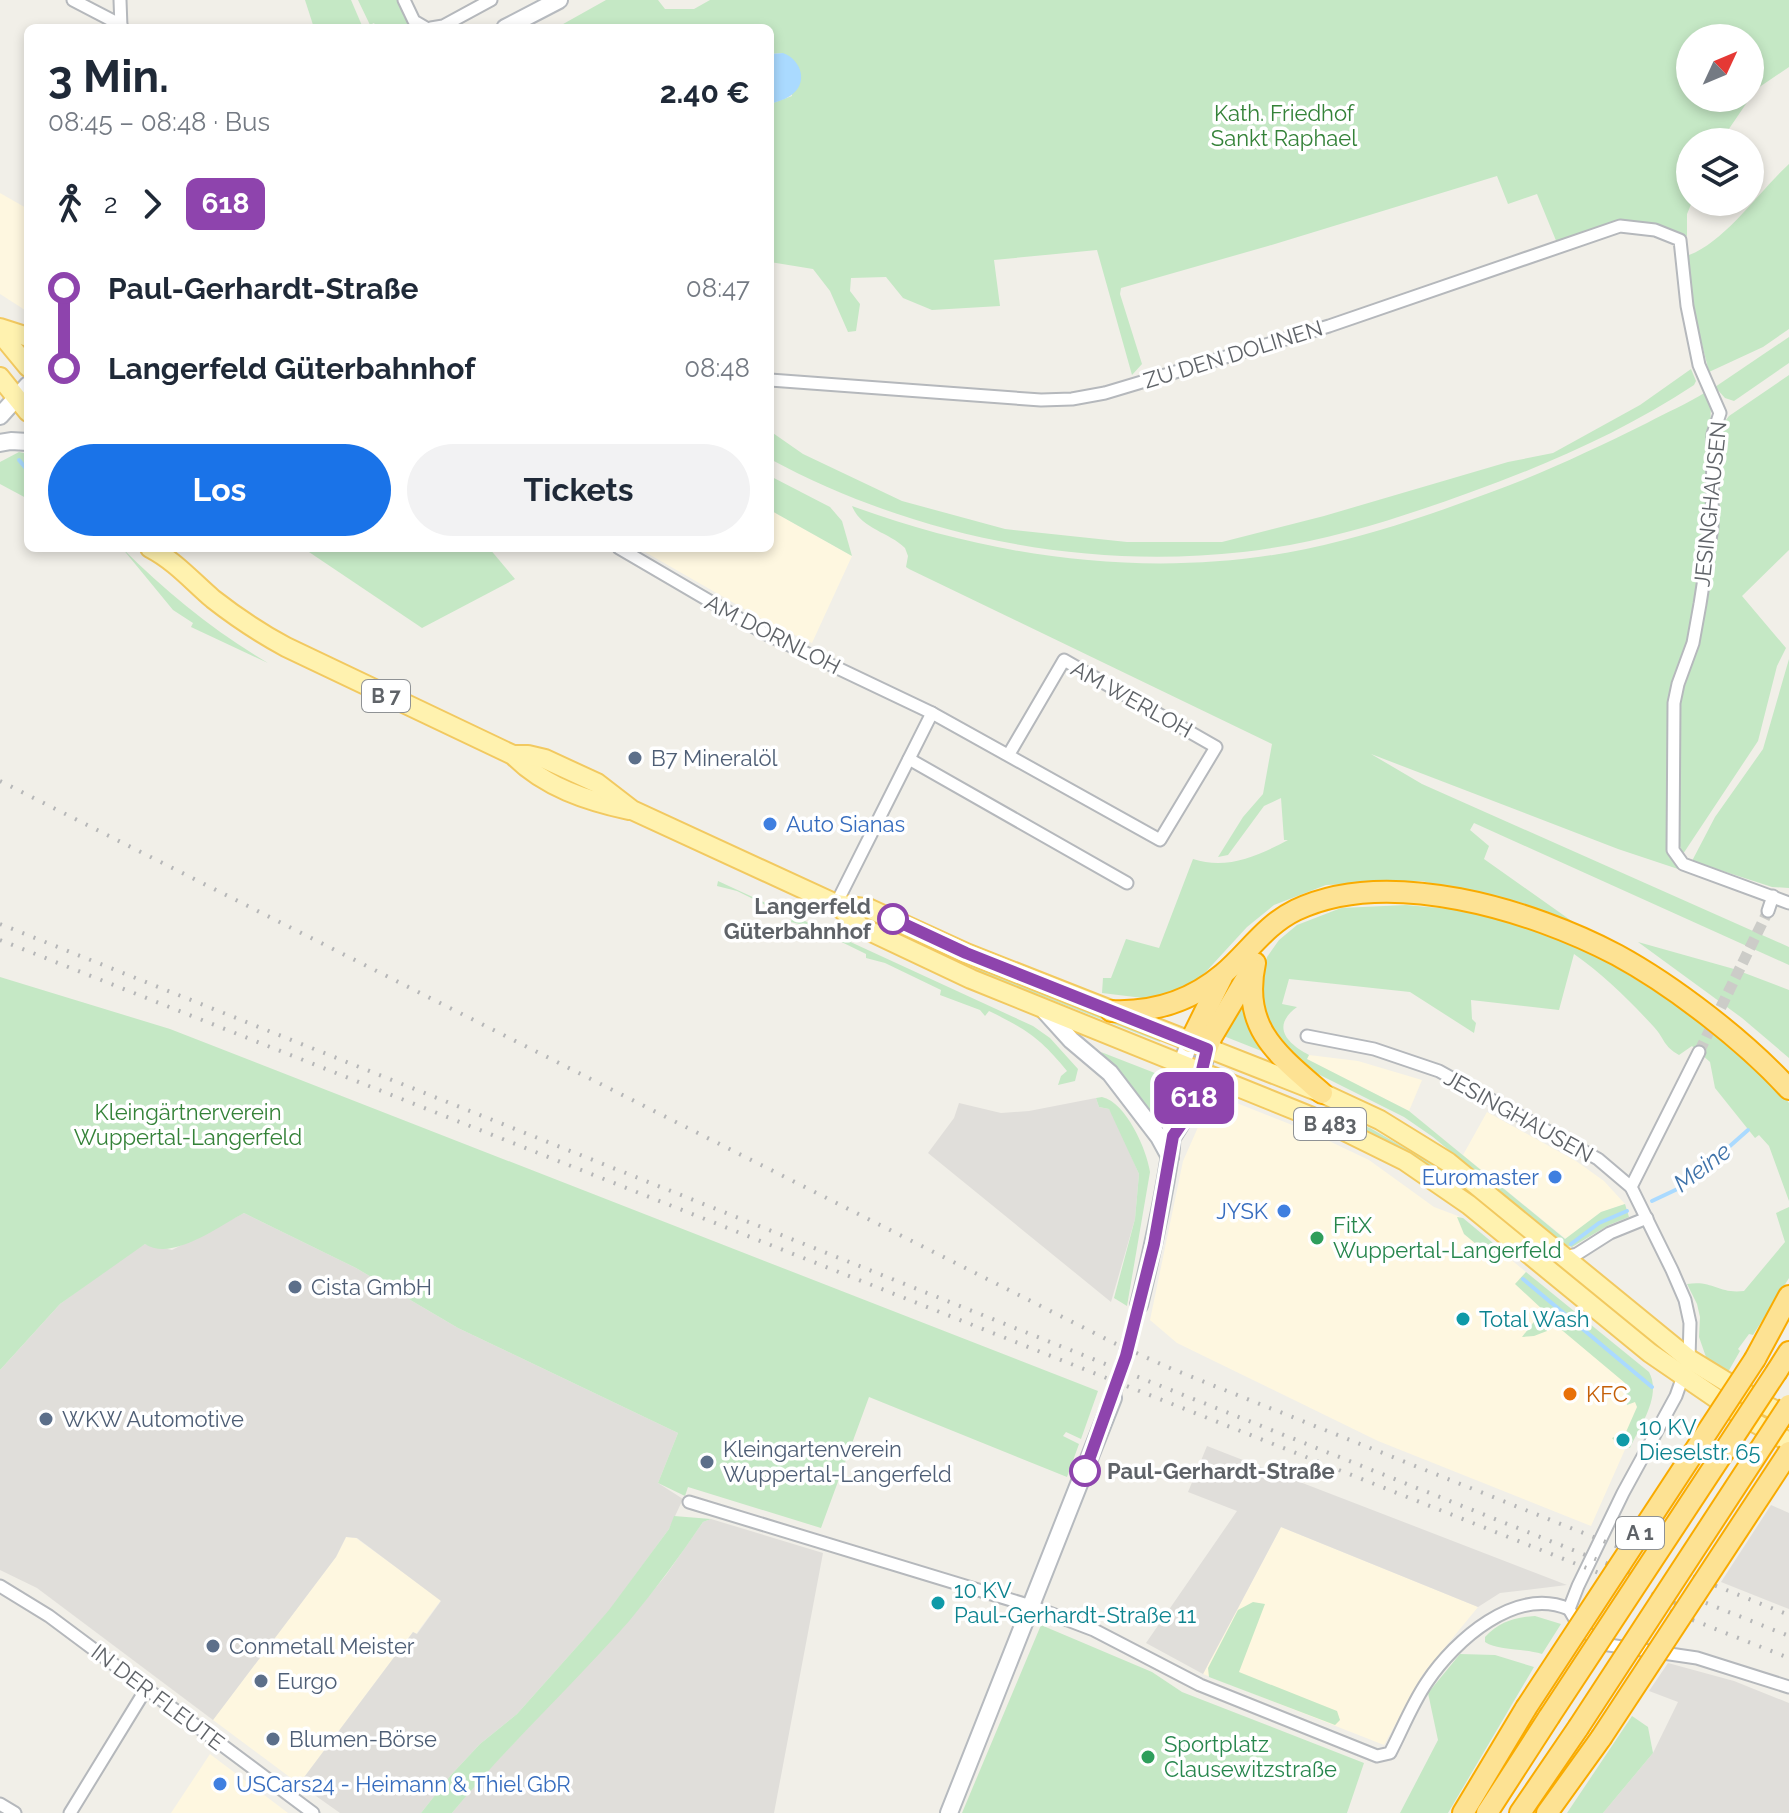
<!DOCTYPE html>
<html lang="de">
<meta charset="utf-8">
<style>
body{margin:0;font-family:Raleway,sans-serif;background:#f2f2f3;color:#1f2937;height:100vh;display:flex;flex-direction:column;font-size:30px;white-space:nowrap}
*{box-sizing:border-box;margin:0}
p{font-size:26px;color:#747a83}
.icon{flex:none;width:44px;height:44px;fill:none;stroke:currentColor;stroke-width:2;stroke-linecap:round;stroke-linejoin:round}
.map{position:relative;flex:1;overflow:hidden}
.panel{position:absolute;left:24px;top:24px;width:750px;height:528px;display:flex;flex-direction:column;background:#fff;border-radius:12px;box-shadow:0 4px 12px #0003}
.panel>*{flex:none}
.badge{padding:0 16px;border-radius:12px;font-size:28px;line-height:52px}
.needle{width:52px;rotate:46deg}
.tools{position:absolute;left:1676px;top:24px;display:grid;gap:16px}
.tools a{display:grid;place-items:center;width:88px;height:88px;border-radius:50%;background:#fff;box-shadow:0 4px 12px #0003;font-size:40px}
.map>.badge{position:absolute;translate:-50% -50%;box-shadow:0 0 0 4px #fff}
.legs{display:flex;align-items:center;gap:12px;height:88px;padding:0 24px;font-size:26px}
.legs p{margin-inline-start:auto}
.headline{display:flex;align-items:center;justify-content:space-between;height:136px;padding:0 24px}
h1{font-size:44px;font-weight:700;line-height:60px}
.cta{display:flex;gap:16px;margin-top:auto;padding:16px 24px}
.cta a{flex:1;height:92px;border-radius:48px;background:#1a73e8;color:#fff;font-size:32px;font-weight:700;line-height:92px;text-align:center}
.cta a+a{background:#f2f2f3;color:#1f2937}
ul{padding:0 24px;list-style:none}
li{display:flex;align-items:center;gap:28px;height:80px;font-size:30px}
li i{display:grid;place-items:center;width:12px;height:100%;margin:0 10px;background:currentColor}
li i::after{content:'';width:20px;height:20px;margin:-10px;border:6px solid;border-radius:50%;background:#fff}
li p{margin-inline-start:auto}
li:first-child i{background:linear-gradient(#0000 50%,currentColor 0)}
li:last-child i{background:linear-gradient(currentColor 50%,#0000 0)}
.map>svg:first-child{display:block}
.commercial{fill:#fef7e0}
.industrial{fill:#e0deda}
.green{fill:#c5e8c5}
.water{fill:#aadaff}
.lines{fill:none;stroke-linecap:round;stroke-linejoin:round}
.stream{stroke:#aadaff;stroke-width:4}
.street-tunnel{stroke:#ccccc8;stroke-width:11;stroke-dasharray:11 5.5;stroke-linecap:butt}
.secondary-tunnel{stroke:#ccccc8;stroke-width:16;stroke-dasharray:16 8;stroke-linecap:butt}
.street-casing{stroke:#b5b8bc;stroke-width:15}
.secondary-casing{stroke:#b6babf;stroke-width:20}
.primary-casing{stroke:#f2c960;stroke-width:22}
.highway-casing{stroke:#f9ab00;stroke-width:24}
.street{stroke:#fff;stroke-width:11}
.secondary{stroke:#fff;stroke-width:16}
.primary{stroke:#fff2af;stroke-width:18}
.highway{stroke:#fde293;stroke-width:20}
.rail{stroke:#b6b7b8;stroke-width:4;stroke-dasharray:2 10;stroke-linecap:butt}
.highway-bridge-casing{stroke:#f9ab00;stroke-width:24;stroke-linecap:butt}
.highway-bridge{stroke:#fde293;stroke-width:20}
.line-1-casing{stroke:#fff;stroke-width:18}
.line-1{stroke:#8e44ad;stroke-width:12}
.service-dot{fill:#5c6f8a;stroke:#fff;stroke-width:3}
.shop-dot{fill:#3f7fe0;stroke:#fff;stroke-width:3}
.stop-1-dot{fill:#fff;stroke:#8e44ad;stroke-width:4}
.leisure-dot{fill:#2e9e5b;stroke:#fff;stroke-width:3}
.culture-dot{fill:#0f9aa8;stroke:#fff;stroke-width:3}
.food-dot{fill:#e8710a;stroke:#fff;stroke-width:3}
.labels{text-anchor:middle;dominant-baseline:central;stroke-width:7;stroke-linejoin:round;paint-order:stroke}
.shield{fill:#fff;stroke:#8f9295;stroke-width:2}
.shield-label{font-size:20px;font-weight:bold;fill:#5f6368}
.park-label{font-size:22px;fill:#348238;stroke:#fff}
.street-label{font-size:22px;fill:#5f6368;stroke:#fff}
.service-label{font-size:22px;fill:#4e5e75;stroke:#fff;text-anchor:start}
.shop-label{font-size:22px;fill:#366cbe;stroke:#fff;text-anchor:start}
.stop-label{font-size:22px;font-weight:bold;fill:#5f6368;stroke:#fff;text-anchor:end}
.leisure-label{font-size:22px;fill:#27864d;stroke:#fff;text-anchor:start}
.culture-label{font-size:22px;fill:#0d838f;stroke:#fff;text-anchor:start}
.food-label{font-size:22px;fill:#c56008;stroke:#fff;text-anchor:start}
.water-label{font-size:24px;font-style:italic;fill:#4174aa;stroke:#fff}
</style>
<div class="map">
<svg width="1789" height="1813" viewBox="0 0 1789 1813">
<rect width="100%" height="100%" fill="#f1efe8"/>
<g class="commercial">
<path d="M0 193 28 209V312L0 294Z"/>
<path d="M770 510 852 556 812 643 769 623 638 548H770Z"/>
<path d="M1309 1055 1358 1061 1422 1080 1409 1111 1306 1059Z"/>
<path d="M1229 1100 1310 1132 1369 1160 1434 1207 1458 1216 1526 1272 1519 1279 1651 1391 1591 1526 1378 1441 1177 1343 1150 1320 1183 1161 1203 1116 1215 1103Z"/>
<path d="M1487 1112 1576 1161 1604 1181 1625 1204 1601 1212 1566 1239 1463 1155Z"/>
<path d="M1281 1527 1478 1607 1423 1674 1384 1745 1203 1674Z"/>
<path d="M346 1537 356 1538 441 1600 416 1634 413 1632 299 1784 213 1720 336 1557Z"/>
<path d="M210 1754 288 1813H171Z"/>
</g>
<g class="industrial">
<path d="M1096 1098 1099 1107 1109 1109 1114 1117 1139 1174 1135 1219 1111 1302 928 1153 954 1118 959 1103 1001 1113 1029 1111Z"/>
<path d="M244 1213 356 1268 458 1328 678 1433 658 1483 683 1499 669 1529 609 1611 517 1714 480 1744 451 1775 421 1813H340L299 1784 413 1632 417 1634 441 1601 357 1538 346 1537 336 1557 213 1720 37 1588 0 1570V1370L60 1304 131 1252 145 1244 172 1250Z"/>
<path d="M1207 1446 1230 1455 1567 1585 1500 1593 1478 1607 1281 1527 1203 1674 1146 1643 1237 1511 1188 1492Z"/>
<path d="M1771 1505 1789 1513V1609L1721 1582Z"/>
<path d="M711 1519 823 1553 774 1813H452L480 1779 630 1619 666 1575 703 1522Z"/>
<path d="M1668 1663 1734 1681 1789 1703V1813H1603L1653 1753 1678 1702 1649 1691Z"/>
</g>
<g class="green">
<path d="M305 0H351L363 28H314Z"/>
<path d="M358 0H399L409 28H377L374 23 370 25Z"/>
<path d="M606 0H658L665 9H694L710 0H1789V67L1758 88 1750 98V38H1690V98H1750L1720 142H1690V202H1692L1687 214V236L1620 222 1557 243 1537 194 1508 204 1497 176 1268 246 1121 288 1120 294 1142 364 1132 375 1097 250 994 260 1000 306 932 310 903 298 886 277 851 278 850 291 860 304 856 331 848 332 830 291 813 269 770 262V104L792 96 783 53 770 54V28H556Z"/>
<path d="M1789 164V329L1763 347 1709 372 1689 293V255C1726 241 1759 191 1789 164Z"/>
<path d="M1789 337V363L1734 401 1725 398 1715 387Z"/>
<path d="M1691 369 1696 381 1694 385C1624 431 1549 464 1471 492 1397 519 1322 543 1243 552 1081 570 913 536 770 459V431L803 454 902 501 1005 529 1127 542H1222L1324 516 1508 462 1553 453 1640 405Z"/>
<path d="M1789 375V550L1742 596 1786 648 1777 666 1758 741 1683 854 1677 838 1679 705 1696 650 1719 429 1729 416Z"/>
<path d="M1706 392 1711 402 1708 517 1689 642 1669 725V854L1672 860 1693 874 1618 849 1371 754 1422 784 1789 947V965L1474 823 1470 830 1489 846 1484 859 1583 929 1519 906 1422 881 1326 885 1274 905 1247 927 1191 988 1145 1003 1143 998 1102 993 1103 978H1111L1126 939 1159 948 1193 859C1227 870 1258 856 1288 840H1284L1281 798 1264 806 1228 855 1218 857 1243 817 1263 794 1272 744 909 569 906 567 908 556 905 548C889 532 861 529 852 506 996 559 1155 580 1306 549 1368 536 1427 516 1486 494 1542 474 1594 449 1647 423 1667 412 1687 404 1706 392Z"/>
<path d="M19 452 28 454V499L0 484V462Z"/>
<path d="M770 476 830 507 842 521 852 556 770 510Z"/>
<path d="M122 548C167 593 214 631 268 663L191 627 193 623 173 610Z"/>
<path d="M303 548H489L515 579 422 628Z"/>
<path d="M1789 659V888L1772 887 1692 861 1715 817 1763 749Z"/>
<path d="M718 881 1033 1026 1050 1038 1078 1069 1075 1081 1058 1085 1061 1076 1067 1071C1041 1039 1026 1029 989 1011L985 1016 980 1010 940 995 941 990 885 963 866 958V954L811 927 791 922 792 918 737 891 717 886Z"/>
<path d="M1406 905 1461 910 1497 918 1547 933 1595 954 1675 1004 1750 1060 1779 1088 1789 1103V1201L1769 1146 1759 1135 1755 1138 1715 1088 1710 1062 1692 1046 1679 1055C1663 1046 1665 1039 1654 1027 1630 1001 1603 974 1574 954L1559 1010 1471 1000 1472 1019 1476 1023 1474 1033 1410 992 1289 979 1282 1004 1297 1007C1270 1027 1288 1044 1309 1055L1307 1059 1409 1111 1565 1239 1601 1212 1625 1204 1629 1217 1609 1225 1572 1247 1564 1245 1433 1137 1404 1117 1308 1069 1292 1058 1264 1020 1261 975 1267 957 1279 940 1297 925 1341 908Z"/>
<path d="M862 914 1162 1038 1160 1042 980 972 861 919Z"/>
<path d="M1638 942 1734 969 1789 990V1058L1742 1018Z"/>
<path d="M0 977 170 1029 1098 1391 1081 1439 1066 1432 1063 1436 1079 1444 1067 1477 869 1397 821 1528 688 1487 685 1496 658 1483 678 1433 458 1328 356 1268 244 1213C219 1226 172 1262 145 1244L60 1304 0 1370Z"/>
<path d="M1243 999 1252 1033 1264 1052 1221 1035Z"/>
<path d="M1101 1052 1160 1075 1162 1080 1153 1118Z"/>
<path d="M1222 1071 1370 1128 1452 1175 1601 1298H1592L1503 1223Z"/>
<path d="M1102 1097C1126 1102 1147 1150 1150 1172L1127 1306 1114 1298 1135 1219 1139 1174 1109 1109 1099 1107 1096 1098Z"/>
<path d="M1789 1207V1278L1753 1335 1749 1334 1738 1349 1740 1351 1728 1372 1706 1357 1699 1337 1700 1317 1697 1304 1687 1284C1714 1280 1717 1294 1744 1291L1785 1242 1776 1213Z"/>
<path d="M1457 1217 1463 1218 1511 1258 1494 1259 1464 1234Z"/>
<path d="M1526 1272 1649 1372C1662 1396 1640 1426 1630 1448L1615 1442 1612 1438 1626 1432 1637 1407 1635 1402 1627 1405 1625 1383 1551 1321 1546 1322 1547 1331 1534 1336 1522 1337 1543 1310 1515 1284Z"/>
<path d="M674 1516 711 1519 703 1522C680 1556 656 1589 630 1620 572 1686 508 1745 452 1813H421L451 1775 480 1744 517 1714 583 1640 609 1610 669 1529Z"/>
<path d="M1253 1602 1265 1604 1239 1672 1337 1711 1340 1720 1335 1725 1209 1677 1208 1668 1238 1610Z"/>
<path d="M1535 1616 1561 1624 1542 1654C1525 1648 1498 1651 1485 1642V1637C1499 1622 1515 1617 1535 1616Z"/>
<path d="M1041 1625 1152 1672 1182 1692 1364 1763 1347 1813H962Z"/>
<path d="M1460 1654 1495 1655 1534 1667 1448 1813H1400L1438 1740 1428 1693Z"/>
<path d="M1632 1716 1648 1727 1653 1753 1603 1813H1567Z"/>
</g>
<path class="water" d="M783 53C802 60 809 84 790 96 784 100 776 102 770 104V54Z"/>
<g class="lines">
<g class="stream">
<path d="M19 460 28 471"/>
<path d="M1652 1201 1686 1185 1748 1130"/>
<path d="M1571 1244 1599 1223 1627 1211"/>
<path d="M1523 1279 1652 1387"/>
</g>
<path class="street-tunnel" d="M1699 1052 1768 911"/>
<path class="secondary-tunnel" d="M1113 1398 1139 1305"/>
<defs>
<g id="street">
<path d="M73 0 121 25"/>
<path d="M120 0 121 27"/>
<path d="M404 0 414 21 426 28"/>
<path d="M431 28 443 26 491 0"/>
<path d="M770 380 1041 400 1072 399 1105 393 1329 326 1620 226 1655 230 1680 240 1687 306 1699 365 1720 413 1713 434 1712 527 1700 604 1693 643 1678 684 1674 703 1673 850 1683 864 1789 903"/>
<path d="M619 548 766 634 932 713"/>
<path d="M909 759 1127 883"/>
<path d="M836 904 932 713 1160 840 1216 747 1064 660 1009 754"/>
<path d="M1768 911 1773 896"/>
<path d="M1307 1036 1374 1049 1439 1071 1598 1159 1631 1187 1672 1270 1685 1300 1690 1323 1689 1359 1676 1396 1623 1493 1578 1586 1569 1609 1580 1628 1602 1644 1697 1658 1789 1687"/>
<path d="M1631 1187 1699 1052"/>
<path d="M1564 1257 1577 1254 1610 1233 1647 1218"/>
<path d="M689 1502 1031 1606 1094 1630 1200 1685 1377 1756 1390 1753C1402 1730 1412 1704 1427 1682 1455 1640 1516 1586 1569 1609"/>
<path d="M0 1586 49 1616 313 1813"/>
<path d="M0 1804 15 1813"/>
<path d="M70 1813 146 1689"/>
</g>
<g id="secondary">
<path d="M505 28 559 0"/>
<path d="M0 416 28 385"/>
<path d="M0 443 11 441 28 442"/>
<path d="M1043 1009 1071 1040 1110 1073 1159 1137 1170 1157"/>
<path d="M1173 1136C1191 1109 1200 1081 1207 1049"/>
<path d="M1139 1305C1151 1256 1162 1206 1170 1155 1173 1140 1170 1127 1171 1113 1172 1088 1181 1065 1190 1042"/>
<path d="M949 1813 1113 1398"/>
</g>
<g id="primary">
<path d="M0 328 28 337"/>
<path d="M0 333 28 367"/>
<path d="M0 377 28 412"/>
<path d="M150 548C175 561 192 581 213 599 236 617 260 633 286 647L513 755C544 787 588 801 629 810"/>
<path d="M513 755H528L545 759 597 783 632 810 836 904 870 909 966 953 1322 1093 1380 1120 1448 1162 1689 1359 1761 1403 1789 1417"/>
<path d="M836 904 861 927 971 979 1332 1125 1405 1161 1469 1205 1650 1353 1739 1414 1789 1442"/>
</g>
<g id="highway">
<path d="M1255 963C1241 1028 1277 1054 1322 1093"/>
<path d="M1111 1011C1154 1013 1191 1001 1223 974 1248 953 1265 925 1296 910 1388 866 1532 910 1617 955 1674 986 1745 1041 1789 1089"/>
<path d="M1190 1042 1222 977"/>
<path d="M1207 1049 1212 1036 1252 969"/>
<path d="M1755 1359 1789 1296"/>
<path d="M1777 1371 1789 1352"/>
<path d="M1463 1813 1526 1708"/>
<path d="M1487 1813 1549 1717"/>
<path d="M1520 1813 1578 1728"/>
<path d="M1547 1813 1601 1738"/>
</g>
</defs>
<use href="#street" class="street-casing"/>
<use href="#secondary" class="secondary-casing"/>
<use href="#primary" class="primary-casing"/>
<use href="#highway" class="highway-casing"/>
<use href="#street" class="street"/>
<use href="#secondary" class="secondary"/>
<use href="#primary" class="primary"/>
<use href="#highway" class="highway"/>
<g class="rail">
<path d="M0 781 1114 1343 1172 1369 1789 1615"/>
<path d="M0 924 1789 1636"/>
<path d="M0 940 1685 1607"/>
<path d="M1670 1611 1789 1658"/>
</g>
<defs>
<g id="highway-bridge">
<path d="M1526 1708 1755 1359"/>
<path d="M1549 1717 1777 1371"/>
<path d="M1578 1728 1789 1405"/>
<path d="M1601 1738 1789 1452"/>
</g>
</defs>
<use href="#highway-bridge" class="highway-bridge-casing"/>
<use href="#highway-bridge" class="highway-bridge"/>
</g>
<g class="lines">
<defs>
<path id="line-1" d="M893 919 966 953 1207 1049 1198 1087 1186 1117 1173 1136 1154 1244 1126 1356 1085 1471"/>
</defs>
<use href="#line-1" class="line-1-casing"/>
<use href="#line-1" class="line-1"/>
</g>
<g class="service-dot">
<circle cx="635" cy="758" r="8"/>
<circle cx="295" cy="1287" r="8"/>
<circle cx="46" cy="1419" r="8"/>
<circle cx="707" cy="1462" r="8"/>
<circle cx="213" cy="1646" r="8"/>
<circle cx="261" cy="1681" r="8"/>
<circle cx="273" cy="1739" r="8"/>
</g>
<g class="shop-dot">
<circle cx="770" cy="824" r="8"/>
<circle cx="1555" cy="1177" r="8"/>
<circle cx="1284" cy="1211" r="8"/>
<circle cx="220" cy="1784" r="8"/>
</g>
<g class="stop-1-dot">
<circle cx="893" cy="919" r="14"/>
<circle cx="1085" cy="1471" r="14"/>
</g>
<g class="leisure-dot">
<circle cx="1317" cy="1238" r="8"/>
<circle cx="1148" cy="1757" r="8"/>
</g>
<g class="culture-dot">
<circle cx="1463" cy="1319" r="8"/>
<circle cx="1623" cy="1440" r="8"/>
<circle cx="938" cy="1603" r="8"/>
</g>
<circle class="food-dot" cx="1570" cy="1394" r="8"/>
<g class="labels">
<g class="shield">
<rect x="362" y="680" width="48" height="32" rx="6"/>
<rect x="1294" y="1108" width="72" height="32" rx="6"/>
<rect x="1616" y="1517" width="48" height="32" rx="6"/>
</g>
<g class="shield-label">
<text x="386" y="696">B 7</text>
<text x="1330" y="1124">B 483</text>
<text x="1640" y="1533">A 1</text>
</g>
<g class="park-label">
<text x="1284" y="113">Kath. Friedhof<tspan x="1284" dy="25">Sankt Raphael</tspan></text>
<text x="188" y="1112">Kleingärtnerverein<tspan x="188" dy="25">Wuppertal-Langerfeld</tspan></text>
</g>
<g class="street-label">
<text transform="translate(1233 354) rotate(-17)">ZU DEN DOLINEN</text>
<text transform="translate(1710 504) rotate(-84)">JESINGHAUSEN</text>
<text transform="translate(773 634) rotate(27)">AM DORNLOH</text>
<text transform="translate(1132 699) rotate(29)">AM WERLOH</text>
<text transform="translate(1519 1116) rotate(29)">JESINGHAUSEN</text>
<text transform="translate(158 1697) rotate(37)">IN DER FLEUTE</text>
</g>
<g class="service-label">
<text x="651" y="758">B7 Mineralöl</text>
<text x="311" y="1287">Cista GmbH</text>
<text x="62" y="1419">WKW Automotive</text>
<text x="723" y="1449">Kleingartenverein<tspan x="723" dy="25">Wuppertal-Langerfeld</tspan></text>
<text x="229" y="1646">Conmetall Meister</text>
<text x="277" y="1681">Eurgo</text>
<text x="289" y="1739">Blumen-Börse</text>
</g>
<g class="shop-label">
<text x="786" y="824">Auto Sianas</text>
<text x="1539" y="1177" text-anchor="end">Euromaster</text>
<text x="1268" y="1211" text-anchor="end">JYSK</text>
<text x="236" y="1784">USCars24 - Heimann &amp; Thiel GbR</text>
</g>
<g class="stop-label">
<text x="871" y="906">Langerfeld<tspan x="871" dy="25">Güterbahnhof</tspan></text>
<text x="1107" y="1471" text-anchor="start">Paul-Gerhardt-Straße</text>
</g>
<g class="leisure-label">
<text x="1333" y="1225">FitX<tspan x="1333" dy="25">Wuppertal-Langerfeld</tspan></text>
<text x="1164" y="1744">Sportplatz<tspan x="1164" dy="25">Clausewitzstraße</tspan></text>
</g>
<g class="culture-label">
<text x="1479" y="1319">Total Wash</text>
<text x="1639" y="1427">10 KV<tspan x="1639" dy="25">Dieselstr. 65</tspan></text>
<text x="954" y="1590">10 KV<tspan x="954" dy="25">Paul-Gerhardt-Straße 11</tspan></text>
</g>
<g class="food-label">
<text x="1586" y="1394">KFC</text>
</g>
<g class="water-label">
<text transform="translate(1702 1167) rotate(-37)">Meine</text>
</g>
</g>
</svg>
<div class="tools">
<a><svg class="needle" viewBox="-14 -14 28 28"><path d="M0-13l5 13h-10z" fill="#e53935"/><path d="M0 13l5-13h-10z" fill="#747a83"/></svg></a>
<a><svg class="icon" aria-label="layers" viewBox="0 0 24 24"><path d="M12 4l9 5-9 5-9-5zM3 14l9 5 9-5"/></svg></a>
</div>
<b class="badge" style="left:1194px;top:1098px;background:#8e44ad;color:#fff">618</b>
<section class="panel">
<div class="headline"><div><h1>3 Min.</h1><p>08:45 – 08:48 · Bus</p></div><b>2.40 €</b></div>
<div class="legs"><svg class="icon" aria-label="walk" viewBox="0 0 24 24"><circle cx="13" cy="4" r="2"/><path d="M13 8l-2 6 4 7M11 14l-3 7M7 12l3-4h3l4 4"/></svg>2<svg class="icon" aria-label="forward" viewBox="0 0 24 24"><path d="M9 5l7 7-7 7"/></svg><b class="badge" style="background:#8e44ad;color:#fff">618</b></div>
<ul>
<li><i style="color:#8e44ad"></i><b>Paul-Gerhardt-Straße</b><p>08:47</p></li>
<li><i style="color:#8e44ad"></i><b>Langerfeld Güterbahnhof</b><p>08:48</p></li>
</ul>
<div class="cta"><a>Los</a><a>Tickets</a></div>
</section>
</div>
